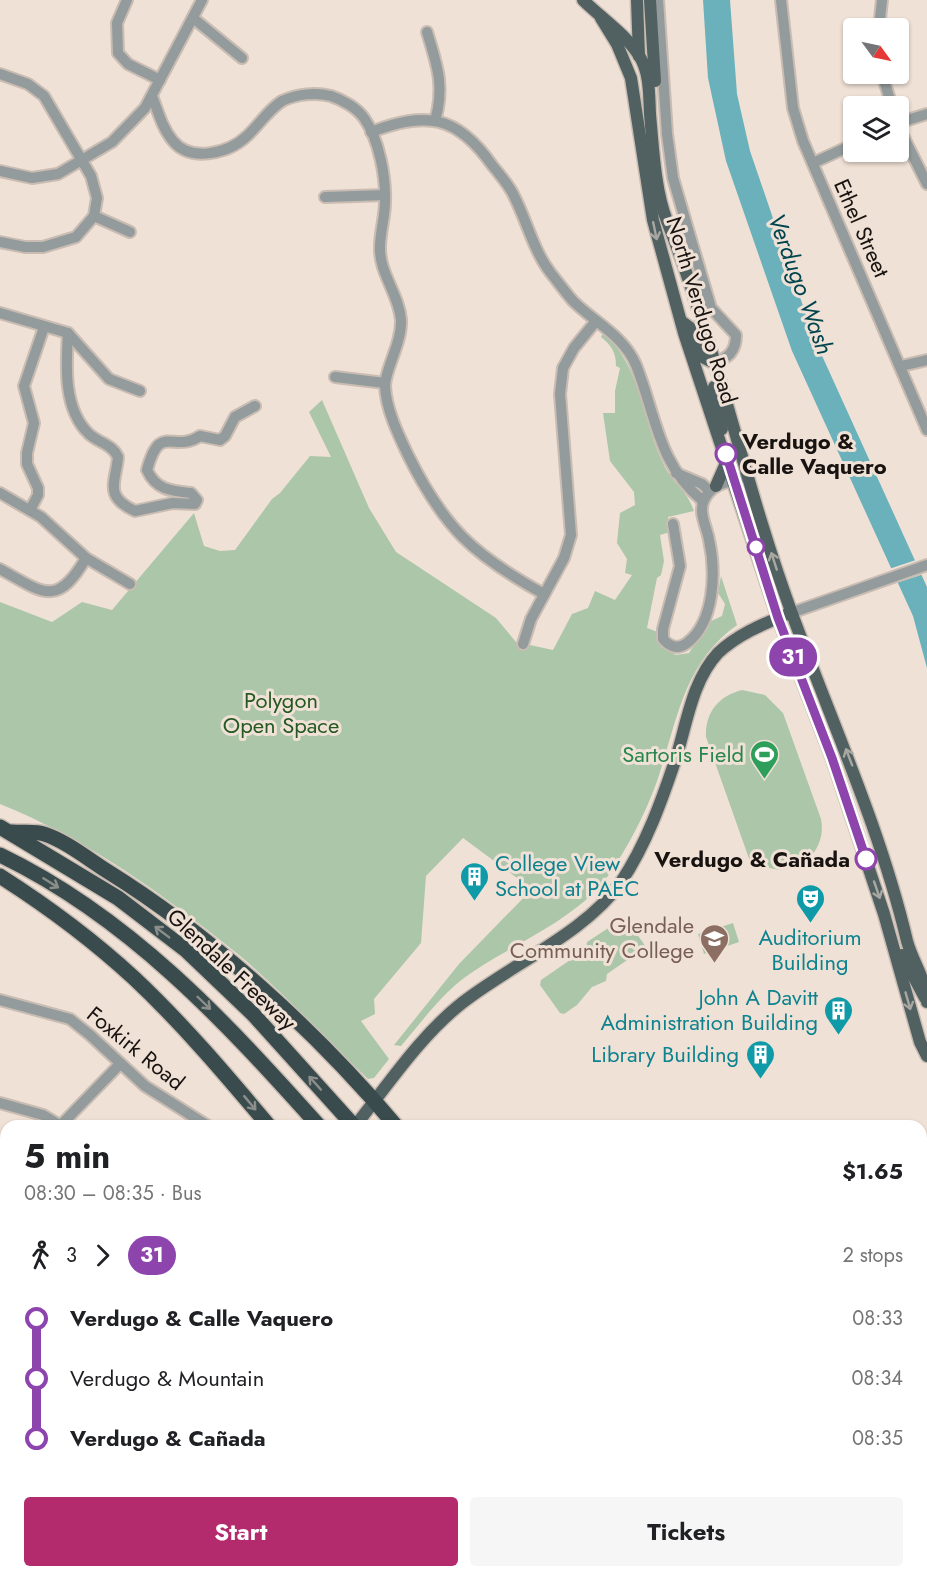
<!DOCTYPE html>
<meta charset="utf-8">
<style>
body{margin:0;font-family:Jost,sans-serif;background:#f6f6f6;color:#202124;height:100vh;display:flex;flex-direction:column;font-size:22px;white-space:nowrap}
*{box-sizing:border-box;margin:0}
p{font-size:20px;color:#757577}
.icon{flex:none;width:33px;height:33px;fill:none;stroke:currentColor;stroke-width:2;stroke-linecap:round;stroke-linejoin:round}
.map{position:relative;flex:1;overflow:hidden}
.details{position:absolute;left:0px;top:1120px;width:927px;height:458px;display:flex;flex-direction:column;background:#fff;border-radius:18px 18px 0 0;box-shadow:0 2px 4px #0004}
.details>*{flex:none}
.badge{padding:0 12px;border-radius:20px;font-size:21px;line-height:39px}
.needle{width:39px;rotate:123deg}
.buttons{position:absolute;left:843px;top:18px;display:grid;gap:12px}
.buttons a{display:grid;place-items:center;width:66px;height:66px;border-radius:6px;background:#fff;box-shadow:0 2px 4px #0004;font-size:30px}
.map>.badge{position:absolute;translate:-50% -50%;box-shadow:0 0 0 3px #fff}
.legs{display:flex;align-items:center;gap:9px;height:66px;padding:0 24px;font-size:20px}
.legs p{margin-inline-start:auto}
.headline{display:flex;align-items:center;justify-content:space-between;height:102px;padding:0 24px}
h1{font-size:33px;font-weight:700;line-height:45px}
.button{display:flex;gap:12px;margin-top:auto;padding:12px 24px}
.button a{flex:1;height:69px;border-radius:6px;background:#b32b6c;color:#fff;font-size:24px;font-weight:700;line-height:69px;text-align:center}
.button a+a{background:#f6f6f6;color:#202124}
ul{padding:0 24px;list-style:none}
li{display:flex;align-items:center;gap:21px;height:60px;font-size:22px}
li i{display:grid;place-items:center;width:9px;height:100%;margin:0 8px;background:currentColor}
li i::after{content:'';width:15px;height:15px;margin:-8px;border:4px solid;border-radius:50%;background:#fff}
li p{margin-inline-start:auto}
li:first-child i{background:linear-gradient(#0000 50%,currentColor 0)}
li:last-child i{background:linear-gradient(currentColor 50%,#0000 0)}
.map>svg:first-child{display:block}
.green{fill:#acc6aa}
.water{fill:#6ab1bc}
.pier{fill:#f0e1d6}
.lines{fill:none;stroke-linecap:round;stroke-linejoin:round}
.minor-casing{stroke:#c9bcb2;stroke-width:14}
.major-casing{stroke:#c9bcb2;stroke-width:15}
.highway-casing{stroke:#c9bcb2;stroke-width:18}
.minor{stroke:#939b9c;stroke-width:10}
.major{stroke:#516061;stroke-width:12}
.highway{stroke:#394b4c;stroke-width:15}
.oneway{stroke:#a8a7a1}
.oneway2{stroke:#8b8e8a}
.line-1-casing{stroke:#fff;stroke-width:14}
.line-1{stroke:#8e44ad;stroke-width:9}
.stop-1-dot{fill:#fff;stroke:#8e44ad;stroke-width:3}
.labels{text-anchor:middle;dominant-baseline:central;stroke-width:6;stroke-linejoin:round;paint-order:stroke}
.street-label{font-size:22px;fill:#181310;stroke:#f0e1d6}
.stop-label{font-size:22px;font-weight:bold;fill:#181310;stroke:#f0e1d6;text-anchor:start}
.park-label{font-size:22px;fill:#245922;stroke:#f0e1d6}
.leisure-label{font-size:22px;fill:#27864d;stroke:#f0e1d6;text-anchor:end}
.culture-label{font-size:22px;fill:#0d838f;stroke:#f0e1d6;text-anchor:end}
.education-label{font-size:22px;fill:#785e54;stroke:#f0e1d6;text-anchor:end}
.water-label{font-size:24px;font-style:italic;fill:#00454e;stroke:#f0e1d6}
</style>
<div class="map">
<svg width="927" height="1577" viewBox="0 0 927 1577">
<rect width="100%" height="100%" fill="#f0e1d6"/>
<g class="green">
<path d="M603 333C642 366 642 422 664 465 673 484 687 490 694 511L668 517 670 532 660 535 664 561 661 575 657 578 647 628 658 632 661 647 676 655 689 653 709 622 722 616 725 604 718 593 721 576 737 625C682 664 677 724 656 784 645 814 628 847 610 873 577 922 505 946 459 982 438 999 419 1025 401 1046L394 1045 459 964 532 889 463 838 426 876 421 943 374 999 375 1014 361 1021 389 1059 374 1078 368 1079C325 1038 284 993 239 955 166 896 87 839 0 804V602L52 622 82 602 112 610 194 513 204 546 220 551 235 550 272 499 280 493 310 456 331 457 309 412 322 400 369 508 396 552 496 618 516 642 553 650 572 614 588 608 595 591 615 600 632 575 625 573 627 559 617 543 620 513 635 505 634 492 610 461 603 413H615V391L620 368 616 366C616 352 611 345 601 337Z"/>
<path d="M742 690 765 695 783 713 821 819C828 855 791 882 760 864L752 867 706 737C705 713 718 696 742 690Z"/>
<path d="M622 919 627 920 646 947 607 974 606 981 592 987 577 1005 564 1014 560 1013 540 985 541 980 586 949 587 942Z"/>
<path d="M733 923 739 942 704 954 698 934Z"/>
<path d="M319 1572H698L703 1577H314Z"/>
</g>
<path class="water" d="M703 0H730L737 94 750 151 814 338 927 587V668L913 616 792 351 726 161 708 78Z"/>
<path class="pier" d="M916 560 924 574 896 583 889 569Z"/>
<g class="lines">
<defs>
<g id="minor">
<path d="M127 0 117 23 118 53 128 64 160 80"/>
<path d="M658 0 667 134 673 178 711 308 736 335C736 352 728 358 714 363"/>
<path d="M781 0 793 108 803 141 927 430"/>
<path d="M193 18 242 58"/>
<path d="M879 28 882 0"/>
<path d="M427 32C437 65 445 86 435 121"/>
<path d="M0 74 28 84 44 96 91 176 97 198 94 216 76 237 43 247H25L0 242"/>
<path d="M882 74 892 106"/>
<path d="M152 96C158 111 162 128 173 141 191 163 229 153 247 136 259 125 268 110 282 101 297 94 316 92 331 96 343 100 357 108 364 118 379 139 386 177 385 202 385 217 380 232 380 247 379 273 399 294 401 320 402 343 385 369 385 386 386 409 398 434 408 455 444 528 473 555 544 594"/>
<path d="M898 123 927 114"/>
<path d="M898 126 927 184"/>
<path d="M371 132C426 111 457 115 492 165 500 175 510 186 515 198 527 222 534 251 550 272 558 282 565 292 573 301 594 322 624 336 636 365 656 415 658 465 703 501"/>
<path d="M813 163 854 144"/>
<path d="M0 171 32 178 58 174 112 142 145 108 202 0"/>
<path d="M325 197 385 195"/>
<path d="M94 216 130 232"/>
<path d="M0 313 68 333 109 379 140 391"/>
<path d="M68 333C66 366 63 409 89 434 99 443 112 444 118 457 116 482 103 496 135 511L173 503 195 504 197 500 191 493C171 491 156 490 147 470 160 421 173 454 200 436L220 440 225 436 235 417 255 406"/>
<path d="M901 366 927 360"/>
<path d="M335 377 385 383"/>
<path d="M676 473 702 484 710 491"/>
<path d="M0 493 41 517 86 558 130 584"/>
<path d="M30 510 38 495V488L27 464V453L34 423 24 386 44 327"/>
<path d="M673 524 680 566 663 629V639C670 647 678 650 687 643 715 622 716 571 709 540 707 528 698 512 704 500 712 483 726 483 741 478"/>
<path d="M0 569C43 593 57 608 86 558"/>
<path d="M791 613 927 565"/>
<path d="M523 644 531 619 564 558 571 535 560 394 563 368 574 348 596 321"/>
<path d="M0 1000 70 1019 90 1035 145 1086 208 1126"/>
<path d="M0 1103 43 1115 61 1126"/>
<path d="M60 1126 120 1064"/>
<path d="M921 1347 927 1344"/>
<path d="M0 1381 6 1380"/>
<path d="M921 1386 927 1391"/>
<path d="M921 1438 927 1428"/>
<path d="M0 1477 6 1476"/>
<path d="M921 1567 927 1562"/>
<path d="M186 1572 189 1577"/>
<path d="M66 1577 95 1572 113 1577"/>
<path d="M160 1577 167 1572"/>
<path d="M258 1577 264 1572"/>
<path d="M860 1577 861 1572"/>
<path d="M910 1577 916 1572"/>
</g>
<g id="major">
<path d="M583 0C601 18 626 34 640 57 650 74 649 95 650 114 653 147 655 191 667 221 717 347 744 483 791 611 831 721 880 827 907 941 913 963 926 979 927 1002"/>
<path d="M637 0 639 56"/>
<path d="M650 0 655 81"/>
<path d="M601 18 617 44 631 78 653 220 684 333 778 618 832 758 884 914 920 1042 927 1056"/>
<path d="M681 321 693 330 702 357 714 363"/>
<path d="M714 387 722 429"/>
<path d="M716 486 727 461"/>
<path d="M902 955 925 998"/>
<path d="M355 1126C388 1085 420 1036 462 1003 510 965 587 932 621 882 646 845 662 800 676 758 687 723 692 681 718 653 737 635 761 625 785 615"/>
</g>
<g id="highway">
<path d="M0 827 118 898 186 950 253 1014 354 1126"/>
<path d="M12 832C22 833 35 831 44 834 66 841 88 859 107 871 213 937 316 1031 396 1126"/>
<path d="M0 855C129 917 225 1021 319 1126"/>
<path d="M0 876C47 906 93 940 134 978 183 1024 226 1075 269 1126"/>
<path d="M723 1572 728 1577"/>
<path d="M759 1572 764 1577"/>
</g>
</defs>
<use href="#minor" class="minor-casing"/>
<use href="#major" class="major-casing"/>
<use href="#highway" class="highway-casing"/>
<use href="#minor" class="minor"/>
<use href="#major" class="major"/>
<use href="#highway" class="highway"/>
</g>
<defs><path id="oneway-shaft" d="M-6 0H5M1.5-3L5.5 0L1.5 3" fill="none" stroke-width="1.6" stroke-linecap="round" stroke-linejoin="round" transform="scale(1.5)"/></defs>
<g class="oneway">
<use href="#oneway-shaft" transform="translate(655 231) rotate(78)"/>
<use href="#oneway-shaft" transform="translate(774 561) rotate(-108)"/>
<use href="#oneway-shaft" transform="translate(849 757) rotate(-111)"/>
<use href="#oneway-shaft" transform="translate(877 890) rotate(71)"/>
<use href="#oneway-shaft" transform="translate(908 1001) rotate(74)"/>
</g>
<g class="oneway2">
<use href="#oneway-shaft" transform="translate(51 883) rotate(32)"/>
<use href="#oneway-shaft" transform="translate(162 932) rotate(-143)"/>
<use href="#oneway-shaft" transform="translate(204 1003) rotate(44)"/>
<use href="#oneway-shaft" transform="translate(315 1083) rotate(-132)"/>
<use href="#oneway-shaft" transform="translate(250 1103) rotate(50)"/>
</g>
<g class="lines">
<defs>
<path id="line-1" d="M726 454 778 618 832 758 866 859"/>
</defs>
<use href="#line-1" class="line-1-casing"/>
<use href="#line-1" class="line-1"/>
</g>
<defs>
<symbol id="stadium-pin" viewBox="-11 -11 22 30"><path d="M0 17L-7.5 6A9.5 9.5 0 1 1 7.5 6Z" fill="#2e9e5b" stroke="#f0e1d6"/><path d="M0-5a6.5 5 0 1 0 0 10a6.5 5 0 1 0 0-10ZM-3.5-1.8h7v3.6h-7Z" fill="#fff"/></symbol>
<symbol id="building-pin" viewBox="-11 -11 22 30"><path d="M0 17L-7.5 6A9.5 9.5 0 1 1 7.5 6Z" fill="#0f9aa8" stroke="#f0e1d6"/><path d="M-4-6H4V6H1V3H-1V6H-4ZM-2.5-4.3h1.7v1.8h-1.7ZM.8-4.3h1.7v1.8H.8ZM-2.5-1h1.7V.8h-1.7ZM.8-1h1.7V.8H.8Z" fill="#fff"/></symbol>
<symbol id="theatre-pin" viewBox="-11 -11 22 30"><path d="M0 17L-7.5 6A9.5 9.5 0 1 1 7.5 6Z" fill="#0f9aa8" stroke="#f0e1d6"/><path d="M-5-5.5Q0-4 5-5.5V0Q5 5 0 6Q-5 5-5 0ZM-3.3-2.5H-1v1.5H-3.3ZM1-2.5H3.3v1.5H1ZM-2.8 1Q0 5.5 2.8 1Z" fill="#fff"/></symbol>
<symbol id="university-pin" viewBox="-11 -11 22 30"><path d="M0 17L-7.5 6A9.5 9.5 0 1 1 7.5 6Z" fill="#8d6e63" stroke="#f0e1d6"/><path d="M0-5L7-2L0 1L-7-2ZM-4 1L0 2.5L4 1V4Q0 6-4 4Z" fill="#fff"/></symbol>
</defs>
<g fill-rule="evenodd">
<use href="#stadium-pin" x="748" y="738" width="33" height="45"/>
<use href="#building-pin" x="458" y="860" width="33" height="45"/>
<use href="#theatre-pin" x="794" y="882" width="33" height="45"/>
<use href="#university-pin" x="698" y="922" width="33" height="45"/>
<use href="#building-pin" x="822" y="994" width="33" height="45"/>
<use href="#building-pin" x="744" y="1038" width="33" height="45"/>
</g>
<g class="stop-1-dot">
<circle cx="726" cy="454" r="10"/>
<circle cx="756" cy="547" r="8"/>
<circle cx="866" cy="859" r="10"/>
</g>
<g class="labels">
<g class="street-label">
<text transform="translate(862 228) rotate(66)">Ethel Street</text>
<text transform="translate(702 310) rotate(73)">North Verdugo Road</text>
<text transform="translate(232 969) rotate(43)">Glendale Freeway</text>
<text transform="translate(136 1048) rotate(39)">Foxkirk Road</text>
</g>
<g class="stop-label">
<text x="742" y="441">Verdugo &amp;<tspan x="742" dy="25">Calle Vaquero</tspan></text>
<text x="850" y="859" text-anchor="end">Verdugo &amp; Cañada</text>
</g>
<g class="park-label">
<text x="281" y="700">Polygon<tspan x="281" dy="25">Open Space</tspan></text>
</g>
<g class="leisure-label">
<text x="744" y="754">Sartoris Field</text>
</g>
<g class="culture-label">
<text x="495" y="863" text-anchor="start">College View<tspan x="495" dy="25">School at PAEC</tspan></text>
<text x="810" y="937" text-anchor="middle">Auditorium<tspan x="810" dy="25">Building</tspan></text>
<text x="818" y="997">John A Davitt<tspan x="818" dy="25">Administration Building</tspan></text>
<text x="739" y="1054">Library Building</text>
</g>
<g class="education-label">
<text x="694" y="925">Glendale<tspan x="694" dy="25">Community College</tspan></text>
</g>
<g class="water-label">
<text transform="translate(801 284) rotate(70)">Verdugo Wash</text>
</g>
</g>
</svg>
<div class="buttons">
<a><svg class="needle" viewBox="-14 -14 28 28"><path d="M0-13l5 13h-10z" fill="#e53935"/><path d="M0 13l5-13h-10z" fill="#757577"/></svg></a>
<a><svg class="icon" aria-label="layers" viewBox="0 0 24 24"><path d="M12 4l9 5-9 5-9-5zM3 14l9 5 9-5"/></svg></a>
</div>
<b class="badge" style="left:793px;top:657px;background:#8e44ad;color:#fff">31</b>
<section class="details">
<div class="headline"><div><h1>5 min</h1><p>08:30 – 08:35 · Bus</p></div><b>$1.65</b></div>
<div class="legs"><svg class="icon" aria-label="walk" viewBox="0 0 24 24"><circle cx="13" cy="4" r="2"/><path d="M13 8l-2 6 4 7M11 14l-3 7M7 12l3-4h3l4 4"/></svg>3<svg class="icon" aria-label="forward" viewBox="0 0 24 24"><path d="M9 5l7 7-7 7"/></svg><b class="badge" style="background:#8e44ad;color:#fff">31</b><p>2 stops</p></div>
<ul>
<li><i style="color:#8e44ad"></i><b>Verdugo &amp; Calle Vaquero</b><p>08:33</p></li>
<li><i style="color:#8e44ad"></i><span>Verdugo &amp; Mountain</span><p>08:34</p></li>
<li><i style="color:#8e44ad"></i><b>Verdugo &amp; Cañada</b><p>08:35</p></li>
</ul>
<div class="button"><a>Start</a><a>Tickets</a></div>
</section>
</div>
